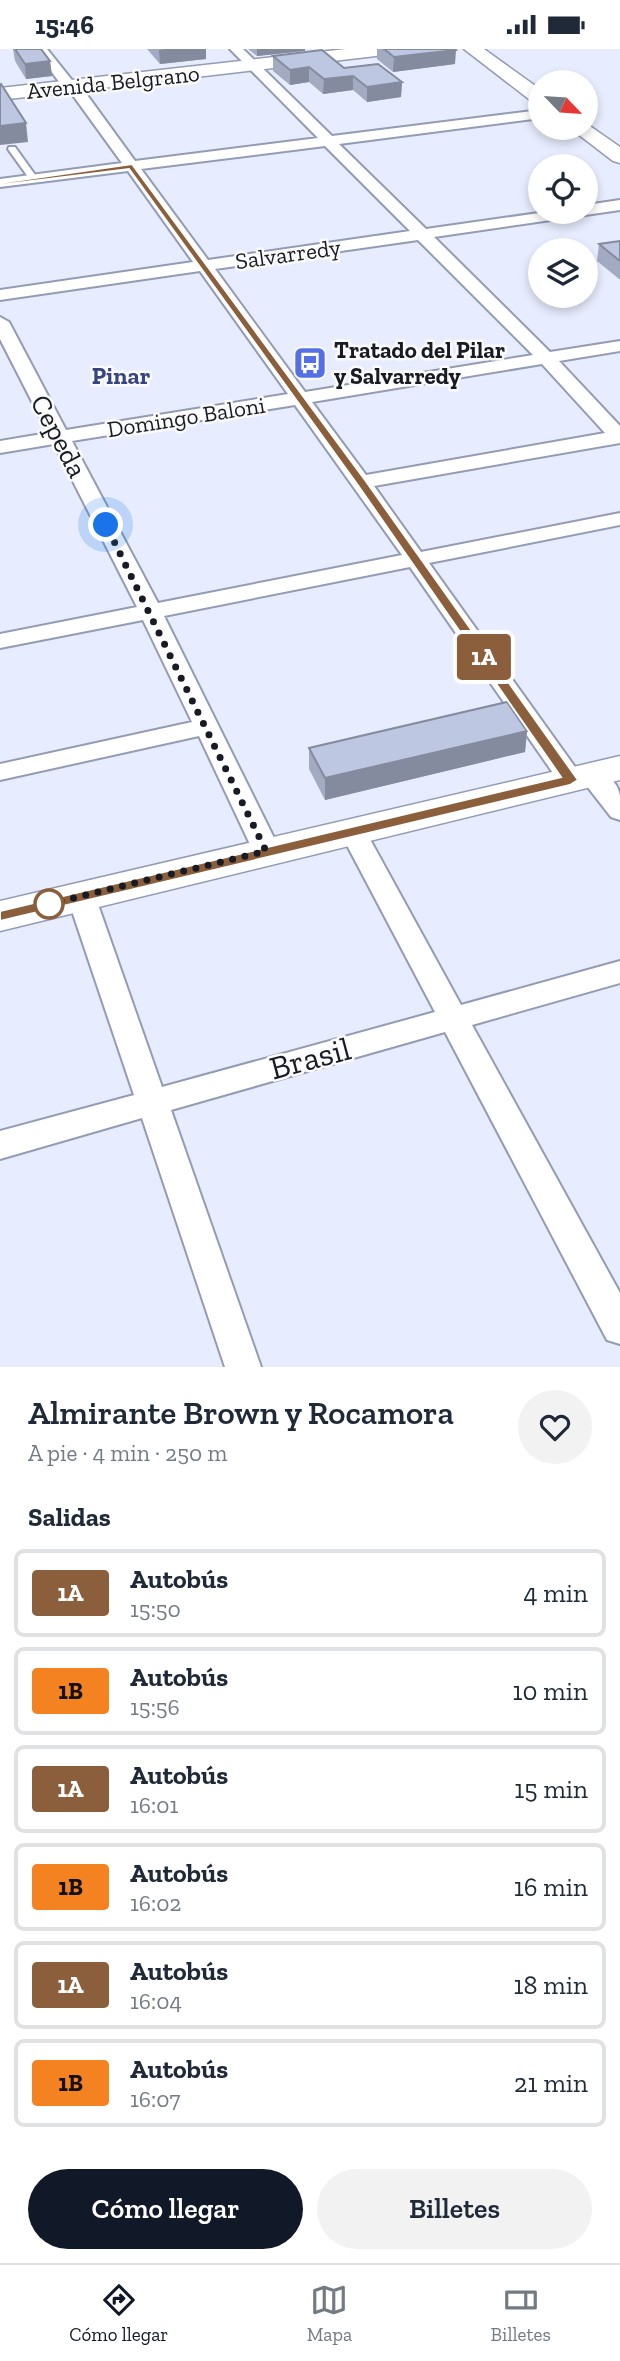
<!DOCTYPE html>
<html lang="es">
<meta charset="utf-8">
<style>
body{margin:0;font-family:"Zilla Slab",serif;background:#f2f2f3;color:#1f2937;height:100vh;display:flex;flex-direction:column;font-size:26px;white-space:nowrap}
*{box-sizing:border-box;margin:0}
p{font-size:23px;color:#747a83}
.icon{flex:none;width:38px;height:38px;fill:none;stroke:currentColor;stroke-width:2;stroke-linecap:round;stroke-linejoin:round}
.map{position:relative;height:1318px;overflow:hidden}
.details{display:flex;flex-direction:column;background:#fff;flex:1}
.details>*{flex:none}
.badge{padding:0 14px;border-radius:5px;font-size:24px;line-height:46px}
.needle{width:46px;rotate:115deg}
.controls{position:absolute;left:528px;top:21px;display:grid;gap:14px}
.controls a{display:grid;place-items:center;width:70px;height:70px;border-radius:50%;background:#fff;box-shadow:0 4px 10px #0003;font-size:35px}
.you{position:absolute;width:35px;height:35px;margin:-18px;border:5px solid #fff;border-radius:50%;background:#1a73e8;box-shadow:0 0 0 10px #1a73e833}
.map>.badge{position:absolute;translate:-50% -50%;box-shadow:0 0 0 4px #fff}
h2{padding:0 28px;font-size:26px;line-height:63px}
.round{display:grid;place-items:center;flex:none;width:74px;height:74px;border-radius:37px;background:#f2f2f3}
.head{display:flex;align-items:center;justify-content:space-between;height:119px;padding:0 28px}
h1{font-size:33px;font-weight:600;line-height:52px}
.cta{display:flex;gap:14px;margin-top:auto;padding:14px 28px}
.cta a{flex:1;height:80px;border-radius:42px;background:#111827;color:#fff;font-size:28px;font-weight:600;line-height:80px;text-align:center}
.cta a+a{background:#f2f2f3;color:#1f2937}
ul{padding:0;list-style:none}
li{display:flex;align-items:center;gap:21px;height:88px;margin:0 14px 10px;padding:0 14px;border:4px solid #e0e1e3;border-radius:10px}
li div{flex:1}
li b{display:block;font-size:26px}
li em{font-style:normal}
li .badge{min-width:77px;font-weight:700;text-align:center}
.status{display:flex;justify-content:space-between;align-items:center;height:49px;padding:0 35px;background:#fff;direction:ltr}
.status svg{height:19px;fill:currentColor}
.tab-bar{display:flex;justify-content:space-around;align-items:center;height:98px;border-top:2px solid #e0e1e3;background:#fff;font-size:19px;color:#747a83}
.tab-bar a{display:grid;justify-items:center;gap:4px}
.tab-bar .on{color:#111827}
.map>svg:first-child{display:block}
.lines{fill:none;stroke-linecap:round;stroke-linejoin:round}
.lane-casing{stroke:#939bb5;stroke-width:4}
.street-casing{stroke:#939bb5;stroke-width:4}
.secondary-casing{stroke:#939bb5;stroke-width:3}
.lane{fill:#fff;fill-rule:evenodd}
.street{fill:#fff;fill-rule:evenodd}
.secondary{fill:#fff;fill-rule:evenodd}
.wall{fill:#a3abc2}
.shaded-wall{fill:#858b9e}
.building{fill:#bec7e2;stroke:#858b9e;stroke-width:2}
.line{fill:#8b5e3c;stroke:#fff;stroke-width:2}
.walk{stroke:#181b24;stroke-width:7;stroke-dasharray:0 12.6}
.stop-dot{fill:#fff;stroke:#8b5e3c;stroke-width:3.5}
.labels{text-anchor:middle;dominant-baseline:central;stroke-width:5;stroke-linejoin:round;paint-order:stroke}
.far-street-label{font-size:23px;fill:#181b24;stroke:#fbfbfb}
.far-poi-label{font-size:23px;font-weight:bold;fill:#181b24;stroke:#fbfbfb;text-anchor:start}
.far-neighbourhood-label{font-size:24px;font-weight:bold;fill:#364580;stroke:#fbfbfb}
.street-label{font-size:28px;fill:#181b24;stroke:#fbfbfb}
.near-street-label{font-size:33px;fill:#181b24;stroke:#fbfbfb}
</style>
<div class="status"><b>15:46</b><svg viewBox="0 0 49 12"><path d="M0 12V9h3v3zM5 12V6h3v6zM10 12V3h3v9zM15 12V0h3v12zM26 1h20v11H26zM47 4h2v5h-2z"/></svg></div>
<div class="map">
<svg width="620" height="1318" viewBox="0 0 620 1318">
<rect width="100%" height="100%" fill="#e7edfe"/>
<g class="lines">
<defs>
<path id="lane" d="M9 98H15L38 130 37 132H31L8 100Z"/>
<g id="street">
<path d="M35 0H47L75 35 82 39 135 112 318 89 230 0H243L332 87 541 61V69L339 95 426 180 546 163H586V156L620 151V161L434 188 550 303 620 292V302L559 312 620 377V394L374 437 421 503 620 464V476L429 514 580 725 583 720C599 716 618 731 620 747 620 755 620 763 620 771L611 768 583 732 580 737 571 740 562 737 410 518 164 567 280 801 276 808 266 810 256 808 199 687 0 731V715L192 673 143 571 0 599V585L137 558 54 395 0 404V392L48 384 0 290V268L9 273 66 381 288 345 200 222 0 251V241L193 213 128 122 0 138V130L122 114 72 45 65 41ZM325 97 410 182 208 211 141 120ZM418 191 533 306 305 343 215 220ZM542 315 605 384 366 426 312 353ZM295 356 402 506 158 554 72 392Z"/>
<path d="M353 774 362 776 366 783 461 956 620 912V934L472 976 620 1244V1295L607 1291 445 983 171 1061 261 1318H225L142 1069 0 1110V1082L134 1046 67 847 71 840 81 837 91 840 95 847 162 1038 435 963 340 783 344 776Z"/>
</g>
<g id="secondary">
<path d="M346 0H402L393 5 0 51V39Z"/>
<path d="M464 0H484L541 41V56L534 54Z"/>
<path d="M587 75 620 98V114L613 112 570 79H586Z"/>
<path d="M620 707V731L0 882V852Z"/>
</g>
</defs>
<use href="#lane" class="lane-casing"/>
<use href="#street" class="street-casing"/>
<use href="#secondary" class="secondary-casing"/>
<use href="#lane" class="lane"/>
<use href="#street" class="street"/>
<use href="#secondary" class="secondary"/>
</g>
<g class="wall">
<path d="M13 0H41L50 12 52 27 26 30 15 12Z"/>
<path d="M147 0H206V10L160 15Z"/>
<path d="M248 0H305V2L257 7Z"/>
<path d="M377 0H455V15L393 23 377 10Z"/>
<path d="M273 7 344 19 402 33 401 48 367 53 353 41 323 45 309 33 290 36 273 22Z"/>
<path d="M620 192V230H619L597 212 599 195Z"/>
<path d="M527 682 525 703 325 751 309 720V699Z"/>
</g>
<g class="shaded-wall">
<path d="M165 0H206V10L160 15 159 1Z"/>
<path d="M257 0H305V2L257 7Z"/>
<path d="M456 1 455 15 393 23 394 8Z"/>
<path d="M50 12 52 27 26 30 25 15Z"/>
<path d="M309 18V33L290 36V21Z"/>
<path d="M353 27V41L323 45 324 30Z"/>
<path d="M402 33 401 48 367 53V38Z"/>
<path d="M26 74 28 93 0 96V77Z"/>
<path d="M527 682 525 703 325 751V729Z"/>
</g>
<g class="building">
<path d="M15 0H41L50 12 25 15Z"/>
<path d="M384 0H455L456 1 394 8Z"/>
<path d="M322 1 344 19 378 15 402 33 367 38 353 27 324 30 309 18 290 21 273 7Z"/>
<path d="M1 35 26 74 0 77V36Z"/>
<path d="M620 192V212L599 195Z"/>
<path d="M507 653 527 682 325 729 309 699Z"/>
</g>
<path class="line" d="M132 115 365 431 578 731 570 736 0 872V862L561 728 357 435 129 120 0 136V134Z"/>
<g class="lines">
<path class="walk" d="M49 855 266 802 106 476"/>
</g>
<defs>
<symbol id="bus-square" viewBox="-11 -11 22 22"><rect x="-9" y="-9" width="18" height="18" rx="4" fill="#556fe4" stroke="#fbfbfb"/><path d="M-5-6H5V4H4V6H2V4H-2V6H-4V4H-5ZM-3.5-4V0h7V-4ZM-3.5 1.2v1.5H-2V1.2ZM2 1.2v1.5H3.5V1.2Z" fill="#fff"/></symbol>
</defs>
<g fill-rule="evenodd">
<use href="#bus-square" x="291" y="295" width="38" height="38"/>
</g>
<circle class="stop-dot" cx="49" cy="855" r="14"/>
<g class="labels">
<g class="far-street-label">
<text transform="translate(113 33) rotate(-6)">Avenida Belgrano</text>
<text transform="translate(288 205) rotate(-8)">Salvarredy</text>
<text transform="translate(186 368) rotate(-9)">Domingo Baloni</text>
</g>
<g class="far-poi-label">
<text x="334" y="301">Tratado del Pilar<tspan x="334" dy="26">y Salvarredy</tspan></text>
</g>
<g class="far-neighbourhood-label">
<text x="121" y="326">Pinar</text>
</g>
<g class="street-label">
<text transform="translate(59 387) rotate(62)">Cepeda</text>
</g>
<g class="near-street-label">
<text transform="translate(310 1009) rotate(-15)">Brasil</text>
</g>
</g>
</svg>
<div class="controls">
<a><svg class="needle" viewBox="-14 -14 28 28"><path d="M0-13l5 13h-10z" fill="#e53935"/><path d="M0 13l5-13h-10z" fill="#747a83"/></svg></a>
<a><svg class="icon" aria-label="locate" viewBox="0 0 24 24"><circle cx="12" cy="12" r="6"/><path d="M12 2v4M12 18v4M2 12h4M18 12h4"/></svg></a>
<a><svg class="icon" aria-label="layers" viewBox="0 0 24 24"><path d="M12 4l9 5-9 5-9-5zM3 14l9 5 9-5"/></svg></a>
</div>
<div class="you" style="left:106px;top:476px"></div>
<b class="badge" style="left:484px;top:608px;background:#8b5e3c;color:#fff">1A</b>
</div>
<section class="details">
<div class="head"><div><h1>Almirante Brown y Rocamora</h1><p>A pie · 4 min · 250 m</p></div><a class="round"><svg class="icon" aria-label="heart" viewBox="0 0 24 24"><path d="M12 20l-8-8c-3-5 5-10 8-4 3-6 11-1 8 4z"/></svg></a></div>
<h2>Salidas</h2>
<ul>
<li><span class="badge" style="background:#8b5e3c;color:#fff">1A</span><div><b>Autobús</b><p>15:50</p></div><em>4 min</em></li>
<li><span class="badge" style="background:#f58220;color:#111">1B</span><div><b>Autobús</b><p>15:56</p></div><em>10 min</em></li>
<li><span class="badge" style="background:#8b5e3c;color:#fff">1A</span><div><b>Autobús</b><p>16:01</p></div><em>15 min</em></li>
<li><span class="badge" style="background:#f58220;color:#111">1B</span><div><b>Autobús</b><p>16:02</p></div><em>16 min</em></li>
<li><span class="badge" style="background:#8b5e3c;color:#fff">1A</span><div><b>Autobús</b><p>16:04</p></div><em>18 min</em></li>
<li><span class="badge" style="background:#f58220;color:#111">1B</span><div><b>Autobús</b><p>16:07</p></div><em>21 min</em></li>
</ul>
<div class="cta"><a>Cómo llegar</a><a>Billetes</a></div>
</section>
<nav class="tab-bar">
<a class="on"><svg class="icon" aria-label="directions" viewBox="0 0 24 24"><path d="M12 3l9 9-9 9-9-9zM9 14v-3h6M13 9l2 2-2 2"/></svg>Cómo llegar</a>
<a><svg class="icon" aria-label="map" viewBox="0 0 24 24"><path d="M3 6l6-2 6 2 6-2v14l-6 2-6-2-6 2zM9 4v14M15 6v14"/></svg>Mapa</a>
<a><svg class="icon" aria-label="tickets" viewBox="0 0 24 24"><path d="M3 7h18v10H3zM15 7v10"/></svg>Billetes</a>
</nav>
